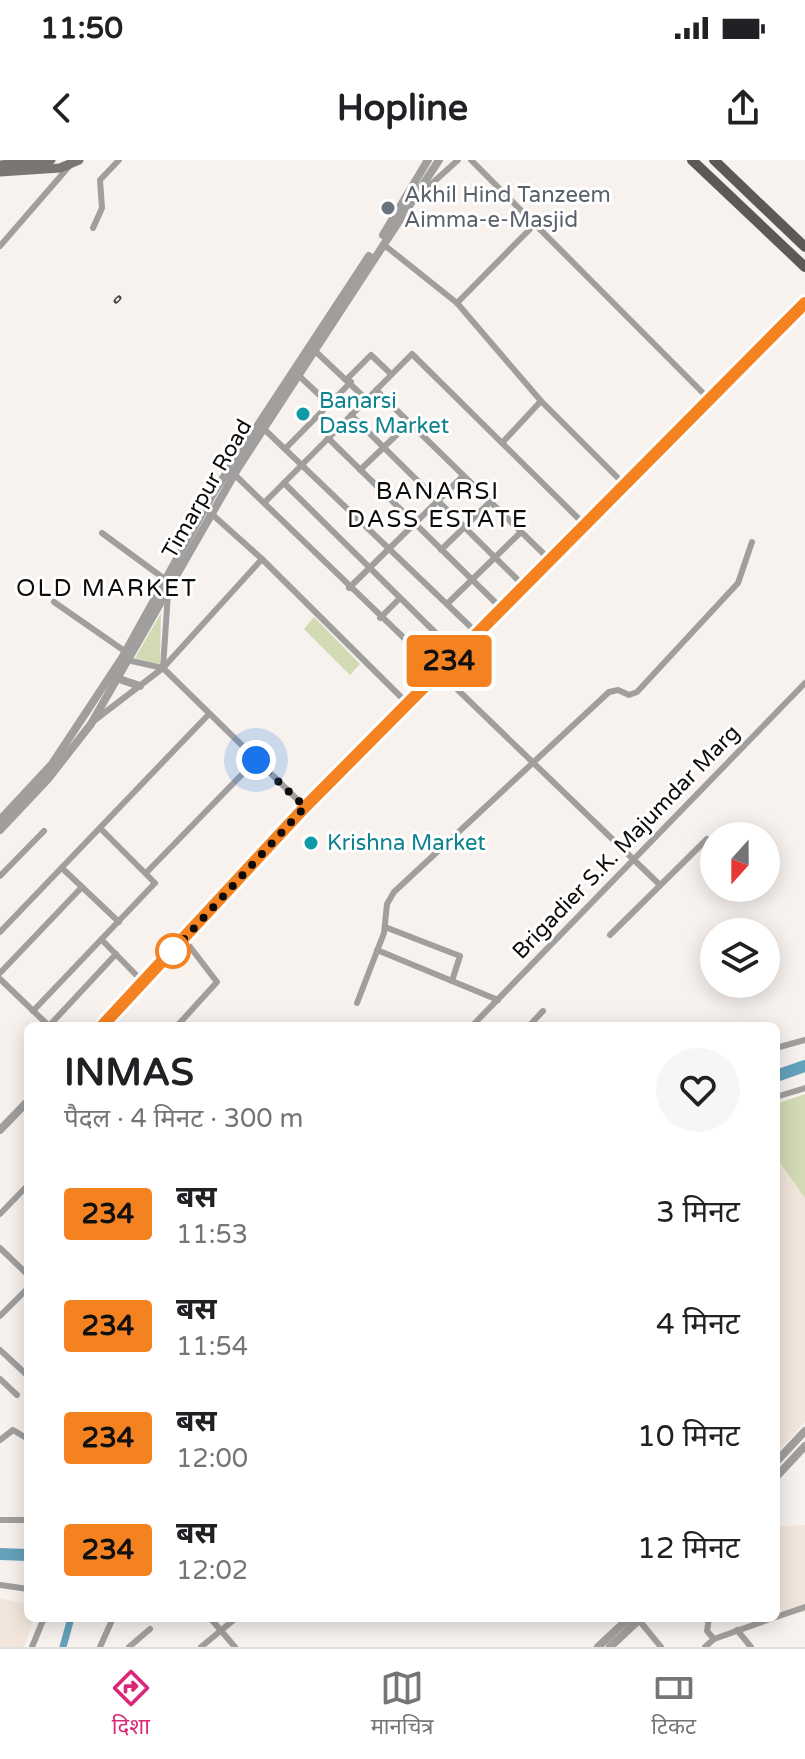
<!DOCTYPE html>
<html lang="hi">
<meta charset="utf-8">
<style>
body{margin:0;font-family:"Varela Round","Noto Sans Devanagari",sans-serif;background:#f6f6f6;color:#202124;height:100vh;display:flex;flex-direction:column;font-size:30px;white-space:nowrap}
*{box-sizing:border-box;margin:0}
p{font-size:26px;color:#757577}
.icon{flex:none;width:44px;height:44px;fill:none;stroke:currentColor;stroke-width:2;stroke-linecap:round;stroke-linejoin:round}
.map{position:relative;flex:1;overflow:hidden}
.sheet{position:absolute;left:24px;top:862px;width:756px;height:600px;display:flex;flex-direction:column;background:#fff;border-radius:12px;box-shadow:0 4px 20px #0003}
.sheet>*{flex:none}
.badge{padding:0 16px;border-radius:6px;font-size:28px;line-height:52px}
.needle{width:52px;rotate:201deg}
.controls{position:absolute;left:700px;top:662px;display:grid;gap:16px}
.controls a{display:grid;place-items:center;width:80px;height:80px;border-radius:50%;background:#fff;box-shadow:0 4px 20px #0003;font-size:40px}
.you{position:absolute;width:40px;height:40px;margin:-20px;border:6px solid #fff;border-radius:50%;background:#1a73e8;box-shadow:0 0 0 12px #1a73e833}
.map>.badge{position:absolute;translate:-50% -50%;box-shadow:0 0 0 4px #fff}
.round{display:grid;place-items:center;flex:none;width:84px;height:84px;border-radius:42px;background:#f6f6f6}
.overview{display:flex;align-items:center;justify-content:space-between;height:136px;padding:0 40px}
h1{font-size:38px;font-weight:800;line-height:60px}
ul{padding:0;list-style:none}
li{display:flex;align-items:center;gap:24px;height:112px;padding:0 40px}
li div{flex:1}
li b{display:block;font-size:30px}
li em{font-style:normal}
li .badge{min-width:88px;font-weight:700;text-align:center}
.status{display:flex;justify-content:space-between;align-items:center;height:56px;padding:0 40px;background:#fff;direction:ltr}
.status svg{height:22px;fill:currentColor}
header{display:flex;justify-content:space-between;align-items:center;height:104px;padding:0 40px;background:#fff;font-size:36px;font-weight:800}
.tabs{display:flex;justify-content:space-around;align-items:center;height:112px;border-top:2px solid #e0e0e0;background:#fff;font-size:22px;color:#757577}
.tabs a{display:grid;justify-items:center;gap:4px}
.tabs .current{color:#db2777}
.map>svg:first-child{display:block}
.built{fill:#f2e6dc}
.green{fill:#d1dab3}
.lines{fill:none;stroke-linecap:round;stroke-linejoin:round}
.canal{stroke:#64a2bb;stroke-width:7}
.river{stroke:#64a2bb;stroke-width:12}
.minor{stroke:#a19f9d;stroke-width:6}
.tertiary{stroke:#a19f9d;stroke-width:8}
.secondary{stroke:#797673;stroke-width:9}
.primary{stroke:#5d5a56;stroke-width:10}
.rail-casing{stroke:#44413e;stroke-width:5}
.rail{stroke:#fff;stroke-width:2;stroke-dasharray:6;stroke-linecap:butt}
.line-casing{stroke:#fff;stroke-width:18}
.line{stroke:#f58220;stroke-width:12}
.walk{stroke:#0e0c0a;stroke-width:8;stroke-dasharray:0 14.4}
.worship-dot{fill:#6b7280;stroke:#fff;stroke-width:3}
.culture-dot{fill:#0f9aa8;stroke:#fff;stroke-width:3}
.stop-dot{fill:#fff;stroke:#f58220;stroke-width:4}
.labels{text-anchor:middle;dominant-baseline:central;stroke-width:6;stroke-linejoin:round;paint-order:stroke}
.worship-label{font-size:22px;fill:#5b616d;stroke:#fff;text-anchor:start}
.culture-label{font-size:22px;fill:#0d838f;stroke:#fff;text-anchor:start}
.street-label{font-size:22px;fill:#0e0c0a;stroke:#fff}
.neighbourhood-label{font-size:24px;letter-spacing:2px;fill:#0e0c0a;stroke:#fff}
</style>
<div class="status"><b>11:50</b><svg viewBox="0 0 49 12"><path d="M0 12V9h3v3zM5 12V6h3v6zM10 12V3h3v9zM15 12V0h3v12zM26 1h20v11H26zM47 4h2v5h-2z"/></svg></div>
<header><svg class="icon" aria-label="back" viewBox="0 0 24 24"><path d="M15 5l-7 7 7 7"/></svg>Hopline<svg class="icon" aria-label="share" viewBox="0 0 24 24"><path d="M12 15V3M7 8l5-5 5 5M5 13v7h14v-7"/></svg></header>
<div class="map">
<svg width="805" height="1487" viewBox="0 0 805 1487">
<rect width="100%" height="100%" fill="#f8f2ee"/>
<g class="built">
<path d="M776 997 805 1038V1262L776 1293Z"/>
<path d="M805 1365V1452L776 1458V1367Z"/>
<path d="M0 1438 28 1445V1458H34L24 1487H0Z"/>
</g>
<g class="green">
<path d="M161 453 160 504 135 498Z"/>
<path d="M314 457 360 504 350 515 304 469Z"/>
<path d="M805 934V1038L776 997V944Z"/>
</g>
<g class="lines">
<path class="canal" d="M63 1487 71 1458"/>
<g class="river">
<path d="M776 916 805 906"/>
<path d="M0 1394 28 1395"/>
</g>
<g class="minor">
<path d="M471 0 710 240"/>
<path d="M418 36 458 0"/>
<path d="M93 68 102 48 100 20 119 0"/>
<path d="M383 84 457 143 541 241 625 325"/>
<path d="M0 86 72 3"/>
<path d="M457 143 535 64"/>
<path d="M314 190 366 239"/>
<path d="M296 213 329 244"/>
<path d="M347 219 371 195 391 214"/>
<path d="M376 230 550 400"/>
<path d="M351 255 524 426"/>
<path d="M263 268 477 473"/>
<path d="M328 278 501 448"/>
<path d="M502 283 541 241"/>
<path d="M285 289 351 222"/>
<path d="M360 310 409 263"/>
<path d="M234 314 660 725"/>
<path d="M284 323 456 493"/>
<path d="M264 343 412 194 585 365"/>
<path d="M205 348 262 399 407 543"/>
<path d="M102 373 166 420"/>
<path d="M441 390 490 342"/>
<path d="M349 428 463 316"/>
<path d="M168 433 163 508 305 647"/>
<path d="M54 442 126 492"/>
<path d="M447 444 521 372"/>
<path d="M380 458 400 438"/>
<path d="M127 500 163 508"/>
<path d="M95 560 163 508 262 399"/>
<path d="M63 709 119 762"/>
<path d="M146 713 256 600"/>
<path d="M0 716 44 671"/>
<path d="M385 767 460 796 452 821"/>
<path d="M0 772 209 554"/>
<path d="M610 775 707 679"/>
<path d="M102 780 144 823"/>
<path d="M377 790 498 840"/>
<path d="M0 813 82 727"/>
<path d="M0 819 49 866"/>
<path d="M357 843 384 773 387 744 394 732 609 532 618 530 629 535 637 532 738 423 752 382"/>
<path d="M33 851 155 723 101 669"/>
<path d="M49 866 116 794"/>
<path d="M177 866 217 822 184 779"/>
<path d="M472 866 805 523"/>
<path d="M529 866 543 851"/>
<path d="M776 888 805 880"/>
<path d="M776 937 805 928"/>
<path d="M0 1054 28 1025"/>
<path d="M0 1088 28 1115"/>
<path d="M0 1156 28 1128"/>
<path d="M0 1190 28 1216"/>
<path d="M0 1219 17 1235"/>
<path d="M0 1280 13 1270 28 1279"/>
<path d="M0 1360H28"/>
<path d="M0 1425 28 1429"/>
<path d="M776 1457 805 1447"/>
<path d="M210 1458 235 1487"/>
<path d="M709 1458 707 1471 714 1479"/>
<path d="M638 1459 661 1487"/>
<path d="M737 1470 751 1487"/>
<path d="M32 1487 44 1458"/>
<path d="M100 1487 113 1458"/>
<path d="M129 1487 150 1469"/>
<path d="M201 1487 236 1458"/>
<path d="M705 1487 714 1479 773 1458"/>
</g>
<g class="tertiary">
<path d="M383 75 428 0"/>
<path d="M119 519 140 526"/>
<path d="M0 660 52 604 122 498 214 332 369 96"/>
<path d="M0 670 48 619 91 564 238 308 439 0"/>
<path d="M102 866 305 647 805 143"/>
<path d="M0 970 28 941"/>
<path d="M776 1302 805 1271"/>
<path d="M776 1317 805 1286"/>
<path d="M598 1487 629 1458"/>
<path d="M610 1487 641 1458"/>
</g>
<g class="secondary">
<path d="M0 5 51 0"/>
<path d="M0 12 60 8 79 0"/>
</g>
<g class="primary">
<path d="M692 0 805 107"/>
<path d="M714 0 805 87"/>
</g>
<defs>
<path id="rail" d="M116 141 119 138"/>
</defs>
<use href="#rail" class="rail-casing"/>
<use href="#rail" class="rail"/>
</g>
<g class="lines">
<defs>
<path id="line" d="M102 866 305 647 805 143"/>
</defs>
<use href="#line" class="line-casing"/>
<use href="#line" class="line"/>
<path class="walk" d="M173 791 164 801 305 647 256 600"/>
</g>
<circle class="worship-dot" cx="388" cy="48" r="8"/>
<g class="culture-dot">
<circle cx="303" cy="254" r="8"/>
<circle cx="311" cy="683" r="8"/>
</g>
<circle class="stop-dot" cx="173" cy="791" r="16"/>
<g class="labels">
<g class="worship-label">
<text x="404" y="35">Akhil Hind Tanzeem<tspan x="404" dy="25">Aimma-e-Masjid</tspan></text>
</g>
<g class="culture-label">
<text x="319" y="241">Banarsi<tspan x="319" dy="25">Dass Market</tspan></text>
<text x="327" y="683">Krishna Market</text>
</g>
<g class="street-label">
<text transform="translate(207 329) rotate(-60)">Timarpur Road</text>
<text transform="translate(626 682) rotate(-46)">Brigadier S.K. Majumdar Marg</text>
</g>
<g class="neighbourhood-label">
<text x="438" y="331">BANARSI<tspan x="438" dy="28">DASS ESTATE</tspan></text>
<text x="107" y="428">OLD MARKET</text>
</g>
</g>
</svg>
<div class="controls">
<a><svg class="needle" viewBox="-14 -14 28 28"><path d="M0-13l5 13h-10z" fill="#e53935"/><path d="M0 13l5-13h-10z" fill="#757577"/></svg></a>
<a><svg class="icon" aria-label="layers" viewBox="0 0 24 24"><path d="M12 4l9 5-9 5-9-5zM3 14l9 5 9-5"/></svg></a>
</div>
<div class="you" style="left:256px;top:600px"></div>
<b class="badge" style="left:449px;top:501px;background:#f58220;color:#111">234</b>
<section class="sheet">
<div class="overview"><div><h1>INMAS</h1><p>पैदल · 4 मिनट · 300 m</p></div><a class="round"><svg class="icon" aria-label="heart" viewBox="0 0 24 24"><path d="M12 20l-8-8c-3-5 5-10 8-4 3-6 11-1 8 4z"/></svg></a></div>
<ul>
<li><span class="badge" style="background:#f58220;color:#111">234</span><div><b>बस</b><p>11:53</p></div><em>3 मिनट</em></li>
<li><span class="badge" style="background:#f58220;color:#111">234</span><div><b>बस</b><p>11:54</p></div><em>4 मिनट</em></li>
<li><span class="badge" style="background:#f58220;color:#111">234</span><div><b>बस</b><p>12:00</p></div><em>10 मिनट</em></li>
<li><span class="badge" style="background:#f58220;color:#111">234</span><div><b>बस</b><p>12:02</p></div><em>12 मिनट</em></li>
</ul>
</section>
</div>
<nav class="tabs">
<a class="current"><svg class="icon" aria-label="directions" viewBox="0 0 24 24"><path d="M12 3l9 9-9 9-9-9zM9 14v-3h6M13 9l2 2-2 2"/></svg>दिशा</a>
<a><svg class="icon" aria-label="map" viewBox="0 0 24 24"><path d="M3 6l6-2 6 2 6-2v14l-6 2-6-2-6 2zM9 4v14M15 6v14"/></svg>मानचित्र</a>
<a><svg class="icon" aria-label="tickets" viewBox="0 0 24 24"><path d="M3 7h18v10H3zM15 7v10"/></svg>टिकट</a>
</nav>
